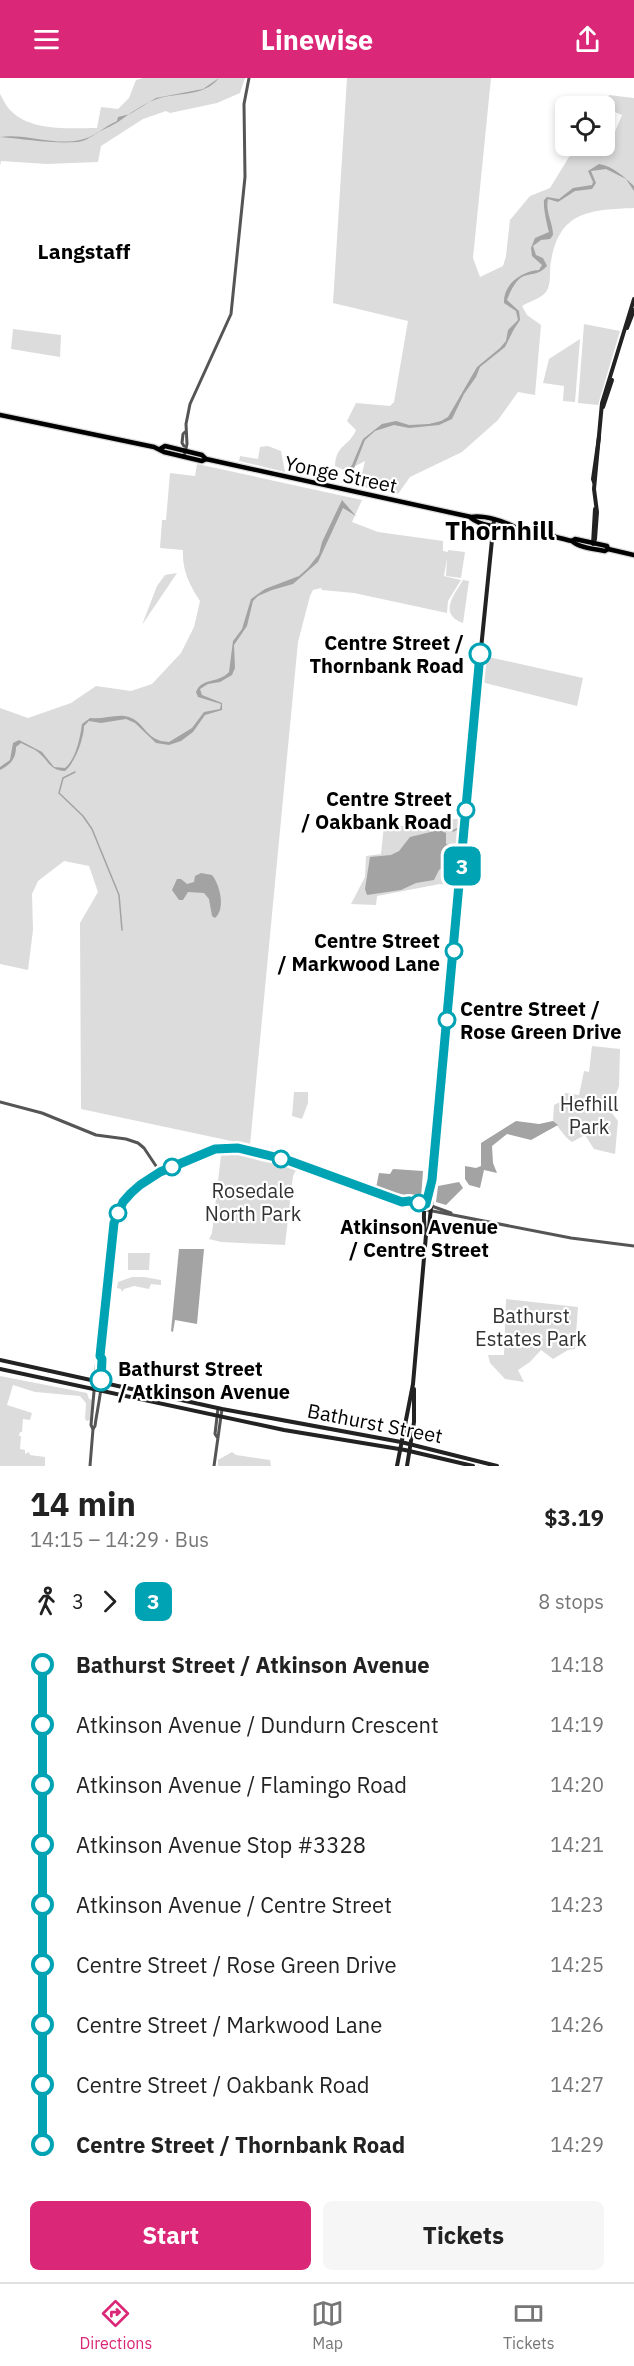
<!DOCTYPE html>
<meta charset="utf-8">
<style>
body{margin:0;font-family:"IBM Plex Sans",sans-serif;background:#f6f6f6;color:#222;height:100vh;display:flex;flex-direction:column;font-size:22px;white-space:nowrap}
*{box-sizing:border-box;margin:0}
p{font-size:20px;color:#767676}
.icon{flex:none;width:33px;height:33px;fill:none;stroke:currentColor;stroke-width:2;stroke-linecap:round;stroke-linejoin:round}
.map{position:relative;height:1388px;overflow:hidden}
.details{display:flex;flex-direction:column;background:#fff;flex:1}
.details>*{flex:none}
.badge{padding:0 12px;border-radius:9px;font-size:21px;line-height:39px}
.controls{position:absolute;left:555px;top:18px;display:grid;gap:12px}
.controls a{display:grid;place-items:center;width:60px;height:60px;border-radius:9px;background:#fff;box-shadow:0 3px 9px #0003;font-size:30px}
.map>.badge{position:absolute;translate:-50% -50%;box-shadow:0 0 0 3px #fff}
.legs{display:flex;align-items:center;gap:9px;height:66px;padding:0 30px;font-size:20px}
.legs p{margin-inline-start:auto}
.head{display:flex;align-items:center;justify-content:space-between;height:102px;padding:0 30px}
h1{font-size:33px;font-weight:800;line-height:45px}
.action{display:flex;gap:12px;margin-top:auto;padding:12px 30px}
.action a{flex:1;height:69px;border-radius:9px;background:#db2777;color:#fff;font-size:24px;font-weight:800;line-height:69px;text-align:center}
.action a+a{background:#f6f6f6;color:#222}
ul{padding:0 30px;list-style:none}
li{display:flex;align-items:center;gap:21px;height:60px;font-size:22px}
li i{display:grid;place-items:center;width:9px;height:100%;margin:0 8px;background:currentColor}
li i::after{content:'';width:15px;height:15px;margin:-8px;border:4px solid;border-radius:50%;background:#fff}
li p{margin-inline-start:auto}
li:first-child i{background:linear-gradient(#0000 50%,currentColor 0)}
li:last-child i{background:linear-gradient(currentColor 50%,#0000 0)}
header{display:flex;justify-content:space-between;align-items:center;height:78px;padding:0 30px;background:#db2777;color:#fff;font-size:27px;font-weight:800}
.tabs{display:flex;justify-content:space-around;align-items:center;height:84px;border-top:2px solid #e0e0e0;background:#fff;font-size:16px;color:#767676}
.tabs a{display:grid;justify-items:center;gap:3px}
.tabs .selected{color:#db2777}
.map>svg:first-child{display:block}
.green{fill:#dcdcdc}
.water{fill:#a3a3a3}
.lines{fill:none;stroke-linecap:round;stroke-linejoin:round}
.stream{stroke:#a3a3a3;stroke-width:1.5}
.primary-casing{stroke:#dbdbdb;stroke-width:7}
.tertiary{stroke:#555;stroke-width:3}
.secondary{stroke:#222;stroke-width:4}
.primary{stroke:#000;stroke-width:4.5}
.line-1-casing{stroke:#fff;stroke-width:14}
.line-1{stroke:#00a3b4;stroke-width:9}
.stop-1-dot{fill:#fff;stroke:#00a3b4;stroke-width:3}
.labels{text-anchor:middle;dominant-baseline:central;stroke-width:4.5;stroke-linejoin:round;paint-order:stroke}
.street-label{font-size:20px;fill:#000;stroke:#fff}
.stop-label{font-size:20px;font-weight:bold;fill:#000;stroke:#fff;text-anchor:end}
.park-label{font-size:20px;fill:#333;stroke:#fff}
.neighbourhood-label{font-size:21px;font-weight:bold;fill:#000;stroke:#fff}
.district-label{font-size:26px;font-weight:bold;fill:#000;stroke:#fff}
</style>
<header><svg class="icon" aria-label="menu" viewBox="0 0 24 24"><path d="M4 6h16M4 12h16M4 18h16"/></svg>Linewise<svg class="icon" aria-label="share" viewBox="0 0 24 24"><path d="M12 15V3M7 8l5-5 5 5M5 13v7h14v-7"/></svg></header>
<div class="map">
<svg width="634" height="1388" viewBox="0 0 634 1388">
<rect width="100%" height="100%" fill="#fff"/>
<g class="green">
<path d="M143 0H245L240 15 217 25 170 35 166 33 143 41 101 68 98 84 47 86 1 83 0 88V16C3 21 6 28 10 32 31 54 70 50 97 50L101 29 118 31 129 20 136 2Z"/>
<path d="M347 0H491L473 180 480 199 503 188 506 178 510 142 530 118 550 110 569 79 580 72 606 75 622 37 605 30 609 17 634 20V130C591 132 560 132 551 183 549 192 552 206 546 214 540 221 530 223 522 228L527 237 541 247 535 317 518 314 498 342 462 374 410 399 398 416 359 408 365 383 346 393 335 388C336 366 349 369 356 352L347 343 356 325 390 328 394 324 408 243 333 225Z"/>
<path d="M584 246 620 253 598 327 578 325Z"/>
<path d="M13 251 61 257 60 279 11 271Z"/>
<path d="M580 261 575 324 563 323 564 308 543 305 549 281Z"/>
<path d="M268 368 281 373 285 394 239 383 240 378 258 381 260 369Z"/>
<path d="M197 386 362 422 352 444 378 454 443 463V473L448 474V472L465 474 461 500 446 498 447 480 444 498 461 502 448 523 447 535 354 515 322 512 321 510 313 512 310 518 298 564 250 1067 81 1031 80 845 98 814 89 788 64 783 38 803 32 816 33 852 28 892 0 886V630L28 640 71 625 96 608 131 613 152 606 181 575 194 549 200 523C189 506 182 492 183 472L160 470 162 442H166L170 395 195 398Z"/>
<path d="M177 495 142 547 157 508 165 497Z"/>
<path d="M463 502 469 503 463 545C438 536 454 517 463 502Z"/>
<path d="M484 578 583 600 577 628 481 604Z"/>
<path d="M454 741H462L456 808 440 806 377 818 376 827 351 826 365 799 366 778 381 776 384 747 418 749Z"/>
<path d="M592 968 620 971 619 1008 611 1030V1034L618 1043 615 1076 594 1071 585 1057 572 1064C564 1059 560 1050 553 1043L554 1027 562 1023 565 1015 579 1017 584 993 589 994Z"/>
<path d="M294 1014H308V1025L302 1041 292 1038Z"/>
<path d="M239 1075 271 1083 296 1092 293 1098 285 1167 221 1164 209 1161 212 1155 221 1077Z"/>
<path d="M128 1175H150L149 1192H128Z"/>
<path d="M132 1199H144L161 1202V1207L151 1206 149 1211 134 1208 124 1211 122 1214 121 1211 117 1210 118 1204Z"/>
<path d="M506 1221 578 1229 575 1271 568 1272 553 1281 541 1272 530 1284 518 1292 524 1304 505 1301 490 1285 488 1277H504Z"/>
<path d="M0 1298 87 1315 89 1321 92 1322 90 1342 87 1343 85 1341 86 1325 80 1318 35 1314 13 1307 7 1327 32 1335 30 1342 23 1341 22 1354H20L19 1358H21L20 1371 25 1372V1376L29 1374 30 1377 45 1379V1388H0Z"/>
<path d="M232 1374 236 1377 270 1382 271 1388H218V1382Z"/>
</g>
<g class="water">
<path d="M219 0C204 19 178 14 157 21 143 26 129 36 118 44 110 49 101 52 94 57 89 60 83 64 77 64 52 66 25 61 0 59 25 55 54 68 80 62 93 60 105 48 117 43L118 39 130 36 156 20 203 11Z"/>
<path d="M599 86C613 88 624 99 634 108V113L626 101 606 91 591 93 596 105 592 111 575 113 558 124 548 121C545 134 553 144 553 157L550 161 541 162 533 168 536 177 543 180 547 188C540 196 534 195 524 198 516 201 510 214 507 222L519 233 520 242 514 251 505 269 480 289 476 299 464 316 452 341 439 347 409 350 394 347 375 353 365 362 349 403 346 402 344 397 352 387 363 361 382 346 396 343 409 347 429 346 441 343 448 339 477 289 500 270 506 263 508 252 518 242 516 233 504 225C503 206 522 193 539 192L542 187 532 178 531 170 535 160 549 154C547 147 543 129 544 122L547 119 559 121 573 110 592 107 593 104 588 93Z"/>
<path d="M342 422 356 438 343 430 318 484 293 506 272 512 258 518 253 523 247 548 234 567 235 590 232 597 220 604 208 606 200 611 202 617 222 625V632L205 637 193 654 181 663 169 667 156 665 135 645 126 641 101 645 89 643 84 648C84 660 75 685 65 693 49 692 49 683 38 674 33 670 26 668 21 665L16 669C16 681 10 687 0 692V689L10 682 13 665 19 662 42 674 54 689 65 690C76 681 80 660 82 646L90 640C103 642 117 635 129 639 146 645 145 663 169 664L192 650 204 634 220 631 221 626 198 619 196 614C202 599 218 606 229 594L233 563 242 551 251 521 265 511 299 498 308 490 319 476 322 464Z"/>
<path d="M439 752 446 755V766L449 767 450 778 448 786 439 792 434 802 416 805 401 812 367 817 365 811 370 779 391 777 399 773 410 759Z"/>
<path d="M201 795 212 797C220 807 226 831 215 840L212 838 209 821 204 815 188 814 183 822H179L172 812 177 801H181L187 806 194 804 195 798Z"/>
<path d="M516 1043 539 1046 553 1043 558 1047 531 1062 507 1056 492 1068 493 1085 497 1095 484 1092 480 1110 469 1107 465 1101V1088L476 1090 481 1088V1065Z"/>
<path d="M393 1091 423 1093 421 1121 376 1110 379 1095 390 1096Z"/>
<path d="M459 1104 463 1110 446 1127 436 1124 438 1108Z"/>
<path d="M179 1171H204L197 1246 175 1242 173 1254 171 1253Z"/>
</g>
<g class="lines">
<g class="stream">
<path d="M467 666 474 583"/>
<path d="M75 694 63 700 59 715 83 738 92 751 119 817 122 852"/>
<path d="M461 735 467 671"/>
<path d="M453 753 459 750 460 742"/>
</g>
<defs>
<g id="primary">
<path d="M0 337 154 369 164 374 202 383 206 381 471 439C484 437 505 443 516 450"/>
<path d="M160 371 165 368 202 377 206 381"/>
<path d="M471 440C482 449 502 449 516 450 534 452 554 459 572 463L575 461 607 468 608 471"/>
<path d="M572 463C579 470 595 471 605 473L608 471 634 477"/>
</g>
</defs>
<use href="#primary" class="primary-casing"/>
<g class="tertiary">
<path d="M184 368 182 365 183 356 185 354"/>
<path d="M184 379 187 366 186 346 190 326 231 236 245 99 244 26 249 0"/>
<path d="M0 1024 42 1035 96 1057 126 1061 138 1065 144 1070 160 1094"/>
<path d="M403 1124 426 1126 451 1135"/>
<path d="M93 1351 95 1348C97 1331 107 1291 100 1278"/>
<path d="M217 1359 215 1356 218 1330"/>
<path d="M90 1388 93 1351 91 1347 97 1280 100 1278 101 1268 112 1153 123 1124 139 1107 149 1100 215 1071 238 1069 287 1082 407 1128 571 1160 634 1168"/>
<path d="M214 1388 222 1331"/>
</g>
<g class="secondary">
<path d="M627 250 634 232"/>
<path d="M603 329 612 302"/>
<path d="M594 404 593 401 599 359"/>
<path d="M593 465 595 461 597 434 594 411 602 325 634 221"/>
<path d="M593 466 595 431"/>
<path d="M426 1157 429 1150 433 1108 432 1102 455 866 471 670 494 442"/>
<path d="M0 1282 222 1331 401 1364 497 1388"/>
<path d="M0 1291 284 1352 405 1372 473 1388"/>
<path d="M397 1388 413 1306 426 1157C422 1142 424 1116 431 1102"/>
<path d="M407 1388 414 1344V1311"/>
</g>
<use href="#primary" class="primary"/>
</g>
<g class="lines">
<defs>
<path id="line-1" d="M101 1302 102 1281 100 1278 114 1145 123 1124 131 1115 140 1107 160 1094 215 1071 238 1070 287 1082 402 1124 409 1123 426 1126 432 1102 480 576"/>
</defs>
<use href="#line-1" class="line-1-casing"/>
<use href="#line-1" class="line-1"/>
</g>
<g class="stop-1-dot">
<circle cx="480" cy="576" r="10"/>
<circle cx="466" cy="732" r="8"/>
<circle cx="454" cy="873" r="8"/>
<circle cx="447" cy="942" r="8"/>
<circle cx="281" cy="1081" r="8"/>
<circle cx="172" cy="1089" r="8"/>
<circle cx="419" cy="1125" r="8"/>
<circle cx="118" cy="1135" r="8"/>
<circle cx="101" cy="1302" r="10"/>
</g>
<g class="labels">
<g class="street-label">
<text transform="translate(341 396) rotate(12)">Yonge Street</text>
<text transform="translate(375 1345) rotate(11)">Bathurst Street</text>
</g>
<g class="stop-label">
<text x="464" y="564">Centre Street /<tspan x="464" dy="23">Thornbank Road</tspan></text>
<text x="452" y="720">Centre Street<tspan x="452" dy="23">/ Oakbank Road</tspan></text>
<text x="440" y="862">Centre Street<tspan x="440" dy="23">/ Markwood Lane</tspan></text>
<text x="460" y="930" text-anchor="start">Centre Street /<tspan x="460" dy="23">Rose Green Drive</tspan></text>
<text x="419" y="1148" text-anchor="middle">Atkinson Avenue<tspan x="419" dy="23">/ Centre Street</tspan></text>
<text x="118" y="1290" text-anchor="start">Bathurst Street<tspan x="118" dy="23">/ Atkinson Avenue</tspan></text>
</g>
<g class="park-label">
<text x="589" y="1025">Hefhill<tspan x="589" dy="23">Park</tspan></text>
<text x="253" y="1112">Rosedale<tspan x="253" dy="23">North Park</tspan></text>
<text x="531" y="1237">Bathurst<tspan x="531" dy="23">Estates Park</tspan></text>
</g>
<g class="neighbourhood-label">
<text x="84" y="173">Langstaff</text>
</g>
<g class="district-label">
<text x="500" y="452">Thornhill</text>
</g>
</g>
</svg>
<div class="controls">
<a><svg class="icon" aria-label="locate" viewBox="0 0 24 24"><circle cx="12" cy="12" r="6"/><path d="M12 2v4M12 18v4M2 12h4M18 12h4"/></svg></a>
</div>
<b class="badge" style="left:462px;top:788px;background:#00a3b4;color:#fff">3</b>
</div>
<section class="details">
<div class="head"><div><h1>14 min</h1><p>14:15 – 14:29 · Bus</p></div><b>$3.19</b></div>
<div class="legs"><svg class="icon" aria-label="walk" viewBox="0 0 24 24"><circle cx="13" cy="4" r="2"/><path d="M13 8l-2 6 4 7M11 14l-3 7M7 12l3-4h3l4 4"/></svg>3<svg class="icon" aria-label="forward" viewBox="0 0 24 24"><path d="M9 5l7 7-7 7"/></svg><b class="badge" style="background:#00a3b4;color:#fff">3</b><p>8 stops</p></div>
<ul>
<li><i style="color:#00a3b4"></i><b>Bathurst Street / Atkinson Avenue</b><p>14:18</p></li>
<li><i style="color:#00a3b4"></i><span>Atkinson Avenue / Dundurn Crescent</span><p>14:19</p></li>
<li><i style="color:#00a3b4"></i><span>Atkinson Avenue / Flamingo Road</span><p>14:20</p></li>
<li><i style="color:#00a3b4"></i><span>Atkinson Avenue Stop #3328</span><p>14:21</p></li>
<li><i style="color:#00a3b4"></i><span>Atkinson Avenue / Centre Street</span><p>14:23</p></li>
<li><i style="color:#00a3b4"></i><span>Centre Street / Rose Green Drive</span><p>14:25</p></li>
<li><i style="color:#00a3b4"></i><span>Centre Street / Markwood Lane</span><p>14:26</p></li>
<li><i style="color:#00a3b4"></i><span>Centre Street / Oakbank Road</span><p>14:27</p></li>
<li><i style="color:#00a3b4"></i><b>Centre Street / Thornbank Road</b><p>14:29</p></li>
</ul>
<div class="action"><a>Start</a><a>Tickets</a></div>
</section>
<nav class="tabs">
<a class="selected"><svg class="icon" aria-label="directions" viewBox="0 0 24 24"><path d="M12 3l9 9-9 9-9-9zM9 14v-3h6M13 9l2 2-2 2"/></svg>Directions</a>
<a><svg class="icon" aria-label="map" viewBox="0 0 24 24"><path d="M3 6l6-2 6 2 6-2v14l-6 2-6-2-6 2zM9 4v14M15 6v14"/></svg>Map</a>
<a><svg class="icon" aria-label="tickets" viewBox="0 0 24 24"><path d="M3 7h18v10H3zM15 7v10"/></svg>Tickets</a>
</nav>
